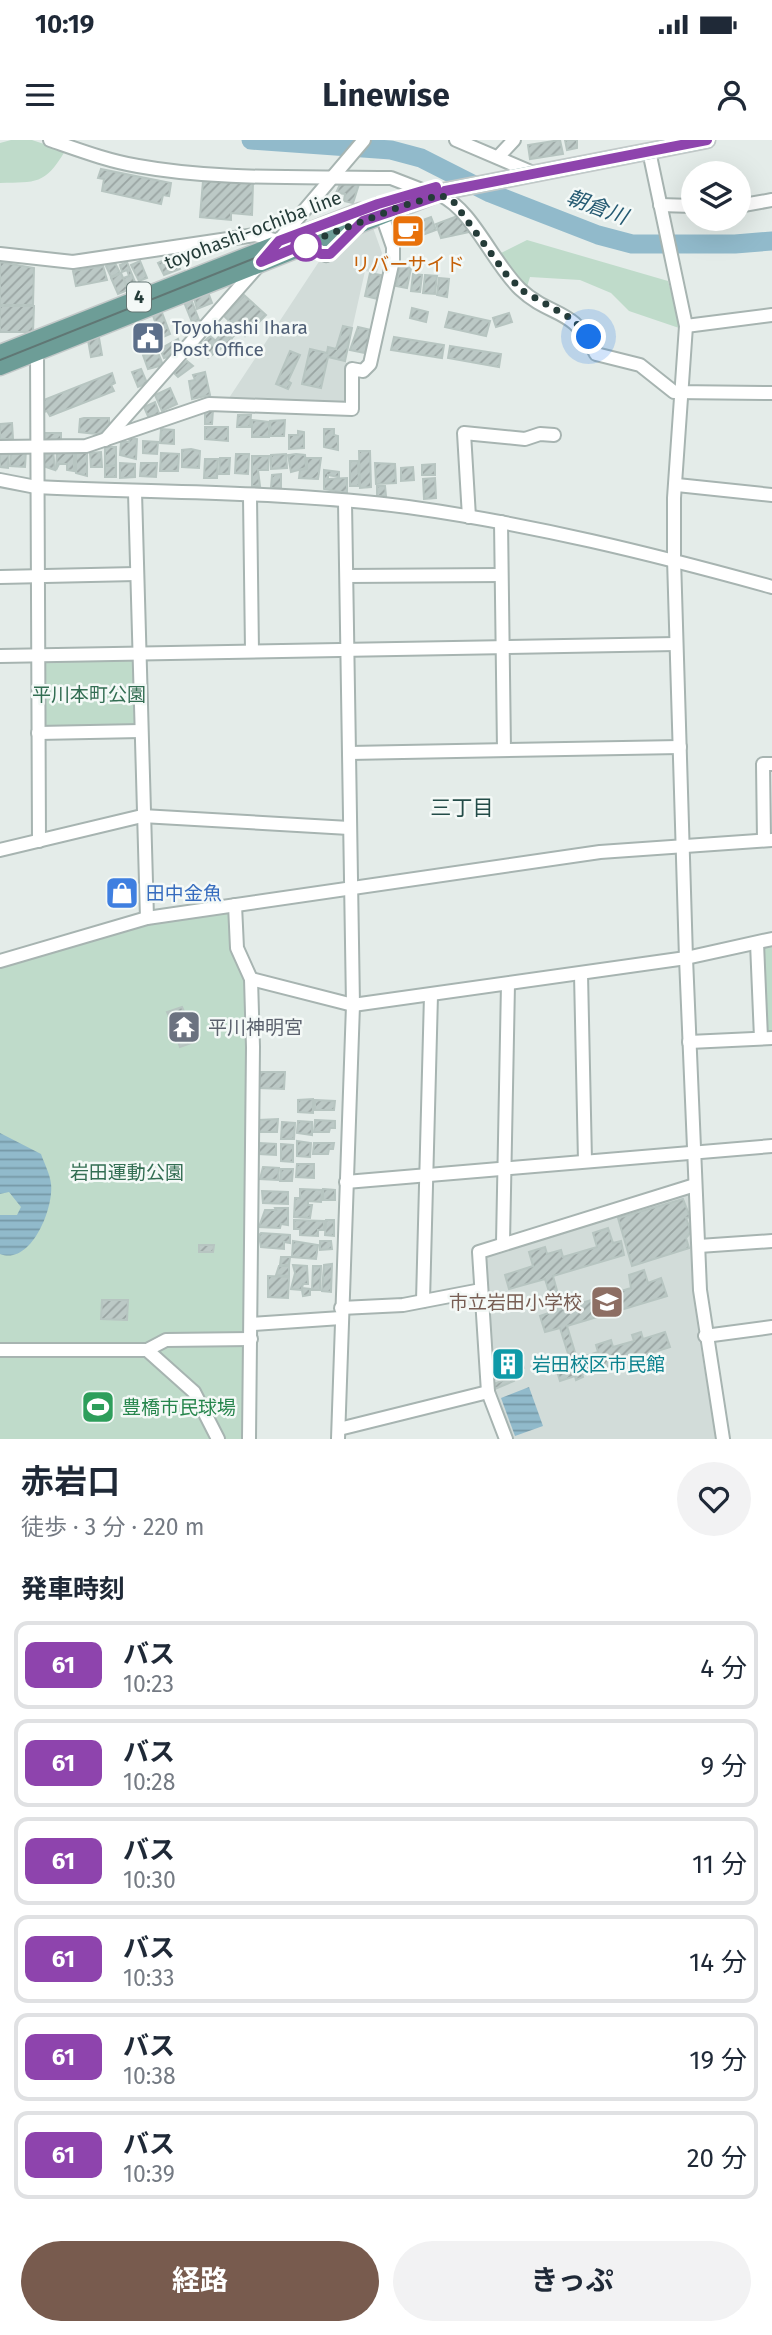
<!DOCTYPE html>
<html lang="ja">
<meta charset="utf-8">
<style>
body{margin:0;font-family:"Fira Sans","Noto Sans JP",sans-serif;background:#f2f2f3;color:#1f2937;height:100vh;display:flex;flex-direction:column;font-size:26px;white-space:nowrap}
*{box-sizing:border-box;margin:0}
p{font-size:23px;color:#747a83}
.icon{flex:none;width:38px;height:38px;fill:none;stroke:currentColor;stroke-width:2;stroke-linecap:round;stroke-linejoin:round}
.map{position:relative;height:1299px;overflow:hidden}
.side{display:flex;flex-direction:column;background:#fff;flex:1}
.side>*{flex:none}
.badge{padding:0 14px;border-radius:10px;font-size:24px;line-height:46px}
.controls{position:absolute;left:681px;top:21px;display:grid;gap:14px}
.controls a{display:grid;place-items:center;width:70px;height:70px;border-radius:50%;background:#fff;box-shadow:0 7px 28px #0002;font-size:35px}
.you{position:absolute;width:35px;height:35px;margin:-18px;border:5px solid #fff;border-radius:50%;background:#1a73e8;box-shadow:0 0 0 10px #1a73e833}
.map>.badge{position:absolute;translate:-50% -50%;box-shadow:0 0 0 4px #fff}
h2{padding:0 21px;font-size:26px;line-height:63px}
.round{display:grid;place-items:center;flex:none;width:74px;height:74px;border-radius:37px;background:#f2f2f3}
.head{display:flex;align-items:center;justify-content:space-between;height:119px;padding:0 21px}
h1{font-size:33px;font-weight:700;line-height:52px}
.action{display:flex;gap:14px;margin-top:auto;padding:14px 21px}
.action a{flex:1;height:80px;border-radius:42px;background:#785b4e;color:#fff;font-size:28px;font-weight:700;line-height:80px;text-align:center}
.action a+a{background:#f2f2f3;color:#1f2937}
ul{padding:0;list-style:none}
li{display:flex;align-items:center;gap:21px;height:88px;margin:0 14px 10px;padding:0 7px;border:4px solid #e0e1e3;border-radius:14px}
li div{flex:1}
li b{display:block;font-size:26px}
li em{font-style:normal}
li .badge{min-width:77px;font-weight:700;text-align:center}
.status{display:flex;justify-content:space-between;align-items:center;height:49px;padding:0 35px;background:#fff;direction:ltr}
.status svg{height:19px;fill:currentColor}
header{display:flex;justify-content:space-between;align-items:center;height:91px;padding:0 21px;background:#fff;font-size:32px;font-weight:700}
.map>svg:first-child{display:block}
.built{fill:#d2dcd9}
.green{fill:#bfdbca}
.water{fill:url(#water-rules)}
.lines{fill:none;stroke-linecap:round;stroke-linejoin:round}
.river{stroke:#91bacb;stroke-width:19}
.building{fill:url(#building-hatch);stroke:#b7c5c1;stroke-width:2}
.minor-casing{stroke:#a7b4b1;stroke-width:16}
.major-casing{stroke:#c2c8c8;stroke-width:19}
.minor{stroke:#fff;stroke-width:12}
.major{stroke:#6d9d97;stroke-width:16}
.tram{stroke:#607774;stroke-width:2}
.line-casing{stroke:#fff;stroke-width:16}
.line{stroke:#8e44ad;stroke-width:10}
.walk{stroke:#253c39;stroke-width:7;stroke-dasharray:0 12.6}
.stop-dot{fill:#fff;stroke:#8e44ad;stroke-width:3.5}
.labels{text-anchor:middle;dominant-baseline:central;stroke-width:5;stroke-linejoin:round;paint-order:stroke}
.shield{fill:#f4f9f7;stroke:#637572;stroke-width:2}
.shield-label{font-size:18px;font-weight:bold;fill:#253c39}
.street-label{font-size:19px;fill:#253c39;stroke:#f4f9f7}
.food-label{font-size:19px;fill:#c56008;stroke:#f4f9f7}
.service-label{font-size:19px;fill:#4e5e75;stroke:#f4f9f7;text-anchor:start}
.park-label{font-size:19px;fill:#336e53;stroke:#f4f9f7}
.shop-label{font-size:19px;fill:#366cbe;stroke:#f4f9f7;text-anchor:start}
.worship-label{font-size:19px;fill:#5b616d;stroke:#f4f9f7;text-anchor:start}
.education-label{font-size:19px;fill:#785e54;stroke:#f4f9f7;text-anchor:end}
.culture-label{font-size:19px;fill:#0d838f;stroke:#f4f9f7;text-anchor:start}
.leisure-label{font-size:19px;fill:#27864d;stroke:#f4f9f7;text-anchor:start}
.water-label{font-size:21px;font-style:italic;fill:#255a72;stroke:#f4f9f7}
.neighbourhood-label{font-size:21px;fill:#234c48;stroke:#f4f9f7}
</style>
<div class="status"><b>10:19</b><svg viewBox="0 0 49 12"><path d="M0 12V9h3v3zM5 12V6h3v6zM10 12V3h3v9zM15 12V0h3v12zM26 1h20v11H26zM47 4h2v5h-2z"/></svg></div>
<header><svg class="icon" aria-label="menu" viewBox="0 0 24 24"><path d="M4 6h16M4 12h16M4 18h16"/></svg>Linewise<svg class="icon" aria-label="person" viewBox="0 0 24 24"><circle cx="12" cy="8" r="4"/><path d="M4 21q1-7 8-7t8 7"/></svg></header>
<div class="map">
<svg width="772" height="1299" viewBox="0 0 772 1299">
<defs>
<pattern id="water-rules" width="6" height="5" patternUnits="userSpaceOnUse" patternTransform="scale(1.75)"><rect width="6" height="5" fill="#91bacb"/><path d="M0 2.5h6" fill="none" stroke="#7698a6"/></pattern>
<pattern id="building-hatch" width="6" height="6" patternUnits="userSpaceOnUse" patternTransform="scale(1.75)"><rect width="6" height="6" fill="#bcc9c6"/><path d="M-1 1l2-2M0 6l6-6M5 7l2-2" fill="none" stroke="#99a4a2"/></pattern>
</defs>
<rect width="100%" height="100%" fill="#e4ece9"/>
<g class="built">
<path d="M372 85 382 113 377 133 365 131 345 221 349 226 347 262 227 261 320 120 327 123 360 89Z"/>
<path d="M686 1052 690 1055 699 1197 716 1299H511L491 1248 485 1114Z"/>
</g>
<g class="green">
<path d="M11 0H32L65 11C45 45 36 42 0 43V3Z"/>
<path d="M527 100 668 141 682 189 629 171 611 153 580 140 530 137 526 150 497 115Z"/>
<path d="M130 514 138 524 141 591 38 593V521Z"/>
<path d="M235 765 237 806 251 839 249 1299H0V821L53 804Z"/>
<path d="M772 804V894H765L762 807Z"/>
</g>
<g class="water">
<path d="M0 993 41 1014C44 1023 50 1034 51 1044 54 1068 31 1126 0 1114V1075H17L21 1067 9 1052 0 1054Z"/>
<path d="M529 1247 543 1286 515 1296 501 1258Z"/>
</g>
<g class="lines">
<path class="river" d="M251 0 391 10 421 18 490 53 598 95 632 104H735L772 101"/>
</g>
<g class="building">
<path d="M560 0 563 14 530 19 528 5Z"/>
<path d="M565 0H577V8L567 10Z"/>
<path d="M101 29 171 43 169 56 163 55 161 64 102 51 104 39 98 38Z"/>
<path d="M203 41 253 43 252 75 231 73V80L200 77Z"/>
<path d="M341 42 359 44 353 63 344 61 345 54 336 53Z"/>
<path d="M460 75 469 92 441 98 436 84Z"/>
<path d="M431 77 436 90 401 103 396 90Z"/>
<path d="M174 115 180 129 164 135 158 123Z"/>
<path d="M140 121 147 138 139 141 131 125Z"/>
<path d="M0 122 34 128 33 165H0Z"/>
<path d="M127 122 137 147 129 150 123 138 129 136 127 130 122 132 120 125Z"/>
<path d="M115 123 120 133 111 137 106 126Z"/>
<path d="M103 126 107 140 76 146 73 131Z"/>
<path d="M400 126 411 128 407 148 396 146Z"/>
<path d="M121 133 128 150 118 154 111 138Z"/>
<path d="M370 133 386 136 382 160 365 156Z"/>
<path d="M413 134 422 135 420 152 411 151Z"/>
<path d="M425 135 437 136 435 154 423 153Z"/>
<path d="M439 138 449 139 447 157 437 155Z"/>
<path d="M208 152 212 163 197 169 194 158Z"/>
<path d="M244 155 266 175 245 196 224 176Z"/>
<path d="M191 159 199 180 192 182 184 162Z"/>
<path d="M0 166H34L33 192H0Z"/>
<path d="M412 168 428 172 426 182 410 178Z"/>
<path d="M161 170 170 194 161 198 152 173Z"/>
<path d="M449 172 490 181 486 196 445 187Z"/>
<path d="M509 173 512 182 496 187 493 178Z"/>
<path d="M228 182 238 191 232 198 222 189Z"/>
<path d="M152 185 160 207 143 212 135 192Z"/>
<path d="M343 186 352 188 345 221 328 217 321 248 302 244 310 209 327 213 328 207 336 209Z"/>
<path d="M358 187 371 190 365 213 350 210Z"/>
<path d="M223 192 232 200 225 208 216 200Z"/>
<path d="M210 196 223 207 208 218 197 208Z"/>
<path d="M394 197 444 205 442 218 391 210Z"/>
<path d="M99 198 102 215 91 217 88 200Z"/>
<path d="M178 199 180 207 172 210 174 215 164 218 160 209Z"/>
<path d="M450 206 501 214 499 227 448 218Z"/>
<path d="M157 210 163 225 148 229 143 215Z"/>
<path d="M290 211 300 215 288 241 291 243 288 249 276 244Z"/>
<path d="M187 221 193 226 178 237 174 233Z"/>
<path d="M141 229 147 243 138 247 132 232Z"/>
<path d="M205 232 210 255 192 259 189 241 195 240 193 235Z"/>
<path d="M112 233 115 243 111 245 114 251 50 276 47 271 44 272 41 261Z"/>
<path d="M170 248 177 264 162 271 155 255Z"/>
<path d="M155 262 160 276 150 281 144 267Z"/>
<path d="M205 270H213L212 284H205Z"/>
<path d="M238 275H251L250 287H237Z"/>
<path d="M84 278H109V290H105V295L79 292 80 279Z"/>
<path d="M252 280 269 282V297H252Z"/>
<path d="M285 280 284 296H271L270 281Z"/>
<path d="M12 283 13 299H0V284Z"/>
<path d="M205 287H228V301L205 299Z"/>
<path d="M161 289 174 290V304L160 303Z"/>
<path d="M324 289H334V295L338 296V310L324 307Z"/>
<path d="M298 291 304 292V308L289 309V295H298Z"/>
<path d="M40 293H61V302H41Z"/>
<path d="M130 298 137 299 136 319 120 315 121 302H129Z"/>
<path d="M143 301 158 302 157 314 143 313Z"/>
<path d="M105 307H116V326L105 325Z"/>
<path d="M191 309 200 311 199 328 182 327V310Z"/>
<path d="M19 310H26L25 327 10 326 11 313 19 314Z"/>
<path d="M40 310H53L55 330 40 325Z"/>
<path d="M0 311 9 312 8 328 0 327Z"/>
<path d="M57 311H74V331L67 330V324H59L56 330Z"/>
<path d="M359 311H370L371 347 360 348Z"/>
<path d="M76 312H87V336L76 333Z"/>
<path d="M101 312 102 327H91L90 313Z"/>
<path d="M161 313 179 314 178 331H160Z"/>
<path d="M236 314H249L248 334 235 333Z"/>
<path d="M286 314 287 328 271 329V315Z"/>
<path d="M296 314 305 315 306 328 291 332 288 315Z"/>
<path d="M252 316H269L268 330H258L260 346H252Z"/>
<path d="M220 318H230L229 334H219Z"/>
<path d="M307 318H321L318 339 299 338 300 330 307 329Z"/>
<path d="M205 319H218L217 338H204Z"/>
<path d="M350 321H358L359 346H350Z"/>
<path d="M120 323 135 324V337L120 338Z"/>
<path d="M141 323H157L156 337 140 336Z"/>
<path d="M375 323 395 324 396 343 376 344Z"/>
<path d="M435 324V335H422V325Z"/>
<rect x="105" y="326" width="11" height="11"/>
<path d="M413 327 414 340 401 341V328Z"/>
<path d="M324 330 339 332V337L328 335V339L347 338V353L324 349Z"/>
<path d="M281 334V348H271L272 335Z"/>
<path d="M435 338 436 358 424 359 423 339Z"/>
<path d="M377 346H385L386 356H377Z"/>
<path d="M182 867 197 901 180 907 174 891 176 890 167 872Z"/>
<path d="M260 932H285L284 949 259 948Z"/>
<path d="M313 959V973L298 972V960Z"/>
<path d="M315 960 335 961 334 970H315Z"/>
<path d="M278 979 277 992H259V980Z"/>
<path d="M315 980 335 981V988H330L329 992H314Z"/>
<path d="M298 981 312 982V995L297 993Z"/>
<path d="M282 982 295 983 294 999H281Z"/>
<path d="M297 1001 311 1003 310 1017 297 1016Z"/>
<path d="M259 1003 276 1004V1015L259 1014Z"/>
<path d="M314 1003H334L333 1009H329L328 1014H313Z"/>
<path d="M281 1004 293 1005V1022L281 1021Z"/>
<path d="M297 1024H314V1038L296 1037Z"/>
<path d="M263 1027 279 1028 278 1040 260 1039Z"/>
<path d="M281 1029H293L292 1041H280Z"/>
<path d="M300 1049 322 1050 321 1062 308 1061V1065H312L310 1078 294 1077 295 1058H300Z"/>
<path d="M323 1049 335 1050V1060H323Z"/>
<path d="M262 1051 288 1052V1064L263 1063Z"/>
<path d="M683 1059 690 1077 686 1078 691 1092 686 1098 689 1108 632 1126 618 1078Z"/>
<path d="M275 1068H288V1085L281 1084 280 1088 259 1087 265 1070H276Z"/>
<path d="M294 1080 324 1081V1090H318V1096L300 1095V1089H294Z"/>
<path d="M326 1080H334V1096L325 1095Z"/>
<path d="M608 1088 613 1103 621 1101 624 1115 553 1136 562 1169 631 1148 629 1135 644 1130 648 1143 661 1138 667 1156 567 1186 577 1219 598 1212 596 1205 611 1200 613 1207 634 1201 632 1195 641 1192 643 1199 665 1192 670 1207 582 1234 583 1237 576 1240 575 1236 560 1241 555 1225 570 1220 560 1188 545 1192 540 1176 555 1171 545 1139 509 1149 505 1135 533 1126 529 1112 545 1107 547 1114 561 1110 563 1117 597 1107 593 1093Z"/>
<path d="M261 1093 290 1095V1103L284 1102V1109L261 1107 259 1095Z"/>
<path d="M293 1101 318 1105 316 1119 292 1117Z"/>
<path d="M320 1101H331L332 1109 320 1110Z"/>
<path d="M199 1105H214L213 1112H199Z"/>
<path d="M281 1117H290L289 1125H280Z"/>
<path d="M332 1124 331 1152 322 1151 324 1125Z"/>
<path d="M293 1125 307 1126 308 1144H303L302 1148 310 1149V1155L303 1156 302 1150 291 1149 295 1133Z"/>
<path d="M279 1126H289V1136L276 1135Z"/>
<path d="M313 1126H321L320 1150H312Z"/>
<path d="M268 1136 289 1137 288 1158 268 1157Z"/>
<path d="M102 1160H128L127 1180 101 1179Z"/>
<path d="M518 1211 524 1228 504 1237 503 1234 498 1236 492 1220Z"/>
<path d="M513 1237 514 1241 495 1249 493 1244Z"/>
</g>
<g class="lines">
<defs>
<g id="minor">
<path d="M50 0C79 10 108 21 138 26 220 41 308 36 391 38L422 50"/>
<path d="M456 0 531 32"/>
<path d="M649 11 686 186 674 358V419L686 818 700 1150 723 1299"/>
<path d="M498 17 514 0"/>
<path d="M440 55C472 69 493 123 520 149 552 179 572 165 596 214L640 225 674 252 772 253"/>
<path d="M660 65 693 66"/>
<path d="M738 66 772 60"/>
<path d="M304 104 326 115 355 89"/>
<path d="M275 105 364 0"/>
<path d="M0 114 73 122 255 95 279 101"/>
<path d="M686 186 772 175"/>
<path d="M37 212 39 701"/>
<path d="M105 300 259 125"/>
<path d="M0 307 86 306 209 264 352 269V229L363 231 370 224 393 120V107L378 64"/>
<path d="M0 340 36 347C160 353 286 351 408 367 531 384 653 414 772 447"/>
<path d="M677 345 772 355"/>
<path d="M135 352 147 778"/>
<path d="M250 357 252 511"/>
<path d="M469 377 464 293 525 299 540 294 554 295"/>
<path d="M501 382 504 610"/>
<path d="M347 436 501 435"/>
<path d="M0 437 136 434"/>
<path d="M0 516 676 504"/>
<path d="M38 593 141 591"/>
<path d="M349 613 680 607"/>
<path d="M764 700 763 624H772"/>
<path d="M0 710 142 676 349 688"/>
<path d="M235 765 237 808 251 839 253 907 249 1299"/>
<path d="M757 803 761 898"/>
<path d="M0 821 147 778 600 712 772 700"/>
<path d="M581 834 585 1021"/>
<path d="M251 839 353 865 686 818 772 799"/>
<path d="M689 902 772 898"/>
<path d="M346 1042 772 1006"/>
<path d="M503 1103 508 844"/>
<path d="M699 1106 772 1101"/>
<path d="M423 1161 431 855"/>
<path d="M341 1168 403 1165 481 1150"/>
<path d="M252 1184 341 1178"/>
<path d="M705 1196 772 1187"/>
<path d="M0 1210H147L166 1200 251 1199"/>
<path d="M147 1210 194 1252 218 1299"/>
<path d="M339 1289 488 1252"/>
<path d="M338 1299 353 865 345 362"/>
<path d="M506 1299 488 1252 479 1112 695 1045"/>
</g>
<g id="major">
<path d="M0 213 360 71"/>
<path d="M0 227 445 51 707 0"/>
</g>
</defs>
<use href="#minor" class="minor-casing"/>
<use href="#major" class="major-casing"/>
<use href="#minor" class="minor"/>
<use href="#major" class="major"/>
<path class="tram" d="M0 220 370 72 431 52"/>
</g>
<g class="lines">
<defs>
<path id="line" d="M436 47 378 64 279 101 261 122 304 104 321 114H330L363 81 440 55 445 51 707 0"/>
</defs>
<use href="#line" class="line-casing"/>
<use href="#line" class="line"/>
<path class="walk" d="M306 106 304 104 402 66 440 55 453 61 506 134 523 151 572 179 589 197"/>
</g>
<defs>
<symbol id="cafe-square" viewBox="-11 -11 22 22"><rect x="-9" y="-9" width="18" height="18" rx="4" fill="#e8710a" stroke="#f4f9f7"/><path d="M-5.5-4.5H6V0H3Q3 3.5 0 3.5H-2.5Q-5.5 3.5-5.5 0ZM3-3.2v2h1.7v-2ZM-6 4.5H4V6H-6Z" fill="#fff"/></symbol>
<symbol id="civic-square" viewBox="-11 -11 22 22"><rect x="-9" y="-9" width="18" height="18" rx="4" fill="#5c6f8a" stroke="#f4f9f7"/><path d="M-.6-6.5H3V-4.5H.6V-3L4-1V1h2V6H-6V1h2V-1L-.6-3ZM-1.2 2.5V6h2.4V2.5Z" fill="#fff"/></symbol>
<symbol id="shop-square" viewBox="-11 -11 22 22"><rect x="-9" y="-9" width="18" height="18" rx="4" fill="#3f7fe0" stroke="#f4f9f7"/><path d="M-5-2.5h2.3a2.7 3.5 0 0 1 5.4 0H5L5.5 6h-11ZM-1.5-2.5h3a1.5 2.3 0 0 0-3 0Z" fill="#fff"/></symbol>
<symbol id="temple-square" viewBox="-11 -11 22 22"><rect x="-9" y="-9" width="18" height="18" rx="4" fill="#6b7280" stroke="#f4f9f7"/><path d="M0-6L5-2H3V0L6.5 2.5H4V6H1.5V3h-3V6H-4V2.5H-6.5L-3 0V-2H-5Z" fill="#fff"/></symbol>
<symbol id="school-square" viewBox="-11 -11 22 22"><rect x="-9" y="-9" width="18" height="18" rx="4" fill="#8d6e63" stroke="#f4f9f7"/><path d="M0-5L7-2L0 1L-7-2ZM-4 1L0 2.5L4 1V4Q0 6-4 4Z" fill="#fff"/></symbol>
<symbol id="building-square" viewBox="-11 -11 22 22"><rect x="-9" y="-9" width="18" height="18" rx="4" fill="#0f9aa8" stroke="#f4f9f7"/><path d="M-4-6H4V6H1V3H-1V6H-4ZM-2.5-4.3h1.7v1.8h-1.7ZM.8-4.3h1.7v1.8H.8ZM-2.5-1h1.7V.8h-1.7ZM.8-1h1.7V.8H.8Z" fill="#fff"/></symbol>
<symbol id="stadium-square" viewBox="-11 -11 22 22"><rect x="-9" y="-9" width="18" height="18" rx="4" fill="#2e9e5b" stroke="#f4f9f7"/><path d="M0-5a6.5 5 0 1 0 0 10a6.5 5 0 1 0 0-10ZM-3.5-1.8h7v3.6h-7Z" fill="#fff"/></symbol>
</defs>
<g fill-rule="evenodd">
<use href="#cafe-square" x="389" y="72" width="38" height="38"/>
<use href="#civic-square" x="129" y="179" width="38" height="38"/>
<use href="#shop-square" x="103" y="734" width="38" height="38"/>
<use href="#temple-square" x="165" y="868" width="38" height="38"/>
<use href="#school-square" x="588" y="1143" width="38" height="38"/>
<use href="#building-square" x="489" y="1205" width="38" height="38"/>
<use href="#stadium-square" x="79" y="1248" width="38" height="38"/>
</g>
<circle class="stop-dot" cx="306" cy="106" r="14"/>
<g class="labels">
<rect class="shield" x="127" y="142.5" width="24" height="29" rx="5"/>
<g class="shield-label">
<text x="139" y="157">4</text>
</g>
<g class="street-label">
<text transform="translate(253 90) rotate(-21)">toyohashi-ochiba line</text>
</g>
<g class="food-label">
<text x="408" y="124">リバーサイド</text>
</g>
<g class="service-label">
<text x="172" y="187">Toyohashi Ihara<tspan x="172" dy="22">Post Office</tspan></text>
</g>
<g class="park-label">
<text x="89" y="554">平川本町公園</text>
<text x="127" y="1032">岩田運動公園</text>
</g>
<g class="shop-label">
<text x="146" y="753">田中金魚</text>
</g>
<g class="worship-label">
<text x="208" y="887">平川神明宮</text>
</g>
<g class="education-label">
<text x="582" y="1162">市立岩田小学校</text>
</g>
<g class="culture-label">
<text x="532" y="1224">岩田校区市民館</text>
</g>
<g class="leisure-label">
<text x="122" y="1267">豊橋市民球場</text>
</g>
<g class="water-label">
<text transform="translate(597 67) rotate(20)">朝倉川</text>
</g>
<g class="neighbourhood-label">
<text x="462" y="668">三丁目</text>
</g>
</g>
</svg>
<div class="controls">
<a><svg class="icon" aria-label="layers" viewBox="0 0 24 24"><path d="M12 4l9 5-9 5-9-5zM3 14l9 5 9-5"/></svg></a>
</div>
<div class="you" style="left:589px;top:197px"></div>
</div>
<section class="side">
<div class="head"><div><h1>赤岩口</h1><p>徒歩 · 3 分 · 220 m</p></div><a class="round"><svg class="icon" aria-label="heart" viewBox="0 0 24 24"><path d="M12 20l-8-8c-3-5 5-10 8-4 3-6 11-1 8 4z"/></svg></a></div>
<h2>発車時刻</h2>
<ul>
<li><span class="badge" style="background:#8e44ad;color:#fff">61</span><div><b>バス</b><p>10:23</p></div><em>4 分</em></li>
<li><span class="badge" style="background:#8e44ad;color:#fff">61</span><div><b>バス</b><p>10:28</p></div><em>9 分</em></li>
<li><span class="badge" style="background:#8e44ad;color:#fff">61</span><div><b>バス</b><p>10:30</p></div><em>11 分</em></li>
<li><span class="badge" style="background:#8e44ad;color:#fff">61</span><div><b>バス</b><p>10:33</p></div><em>14 分</em></li>
<li><span class="badge" style="background:#8e44ad;color:#fff">61</span><div><b>バス</b><p>10:38</p></div><em>19 分</em></li>
<li><span class="badge" style="background:#8e44ad;color:#fff">61</span><div><b>バス</b><p>10:39</p></div><em>20 分</em></li>
</ul>
<div class="action"><a>経路</a><a>きっぷ</a></div>
</section>
